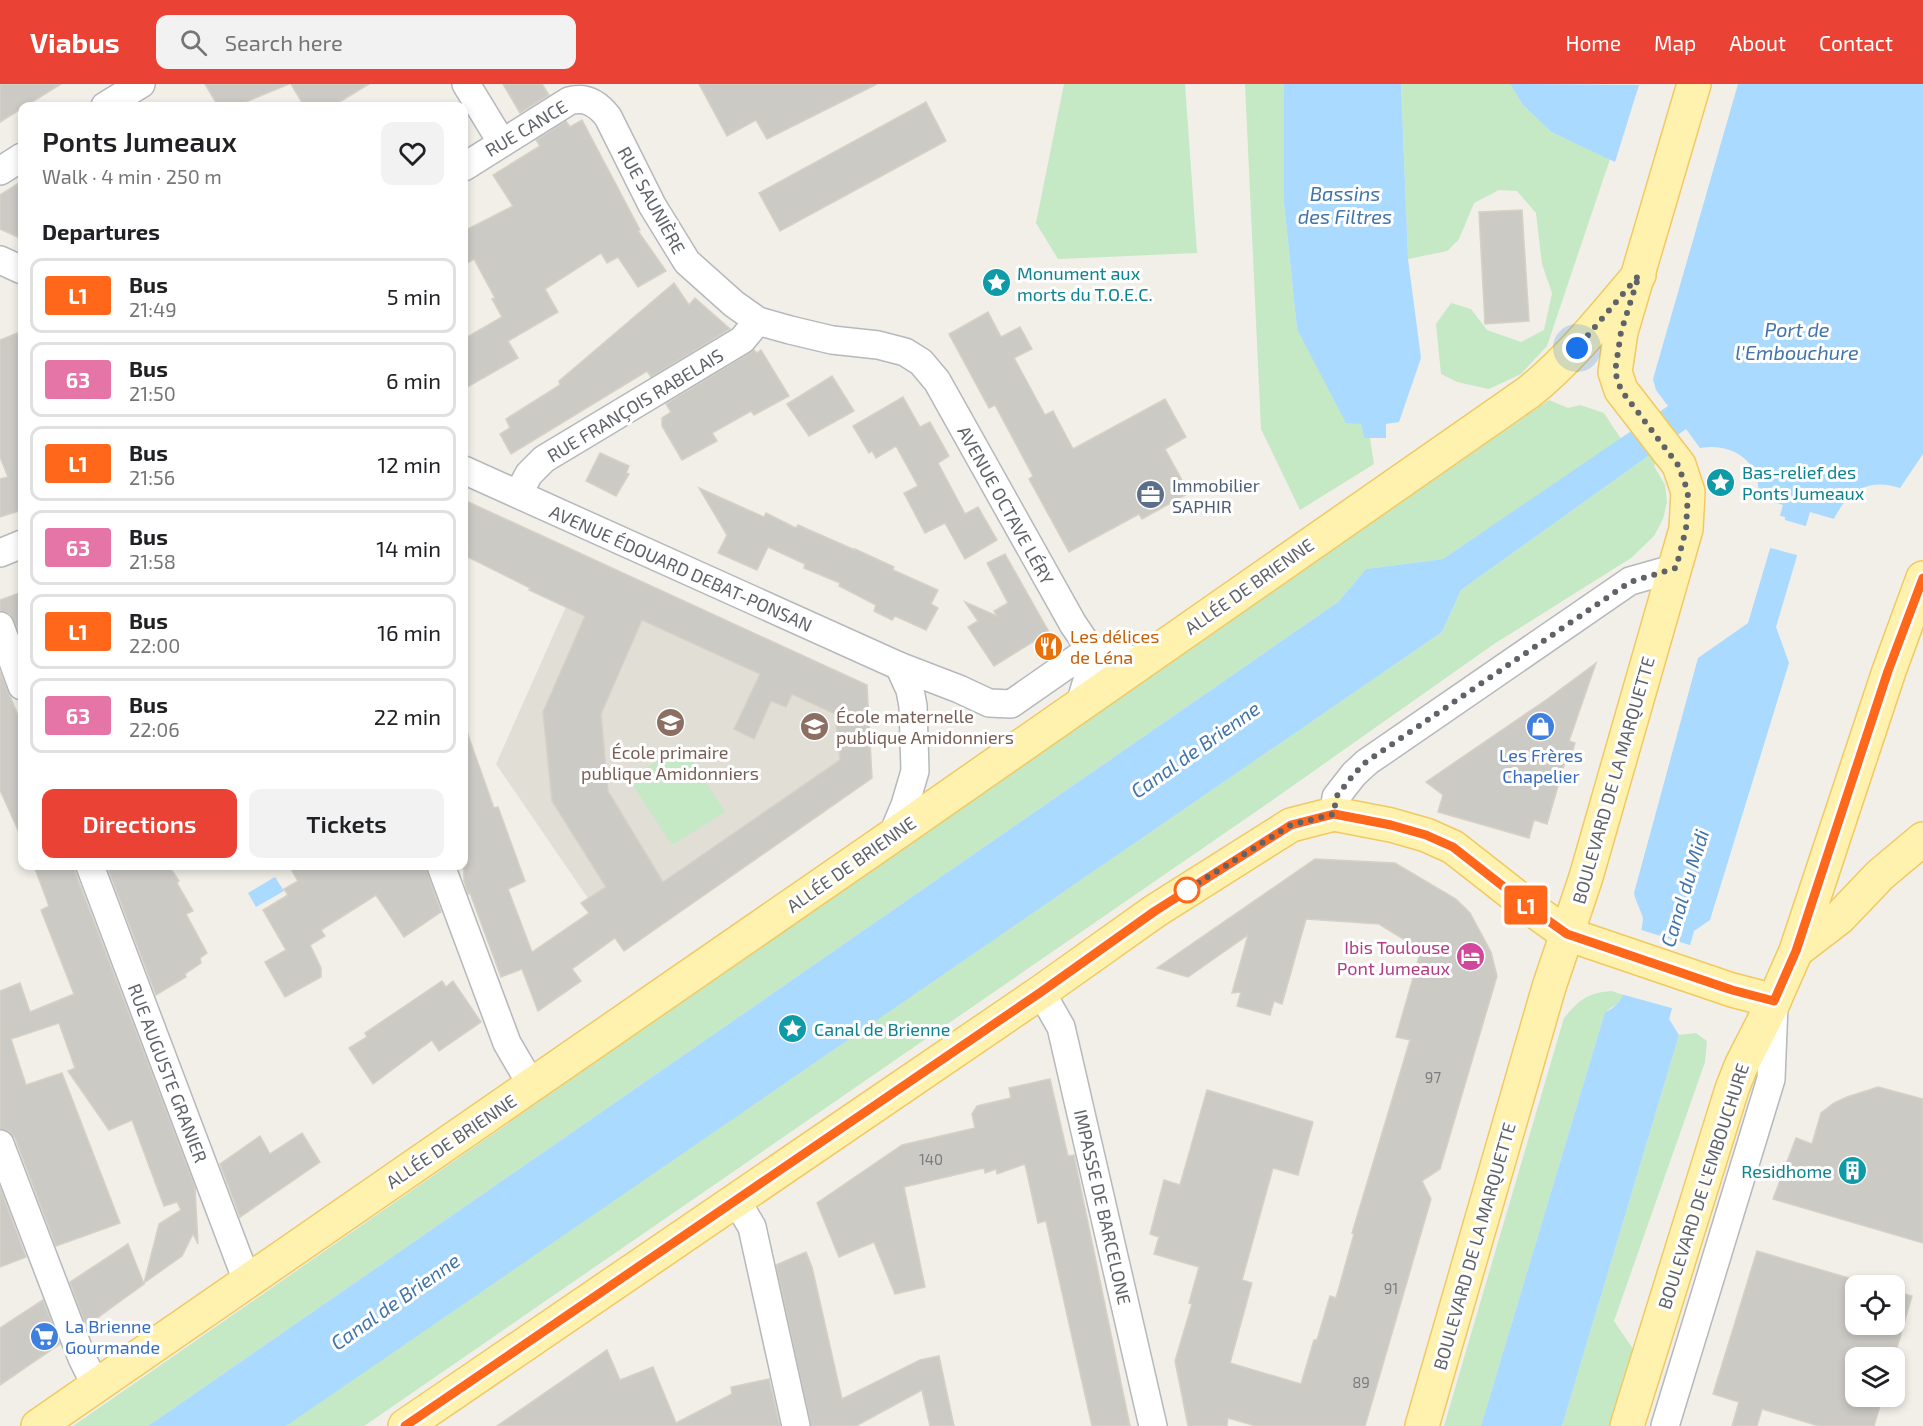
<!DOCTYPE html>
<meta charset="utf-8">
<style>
body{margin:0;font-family:"Exo 2",sans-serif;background:#f2f2f2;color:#202124;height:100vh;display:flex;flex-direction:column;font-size:22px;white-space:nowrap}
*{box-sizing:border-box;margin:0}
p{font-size:20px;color:#757577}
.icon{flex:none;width:33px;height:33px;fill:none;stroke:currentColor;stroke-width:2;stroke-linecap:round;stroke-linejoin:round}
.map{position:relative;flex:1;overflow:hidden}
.panel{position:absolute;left:18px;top:18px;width:450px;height:768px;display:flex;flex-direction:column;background:#fff;border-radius:12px;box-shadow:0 3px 9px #0003}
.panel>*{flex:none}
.badge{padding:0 12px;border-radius:4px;font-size:21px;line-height:39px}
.buttons{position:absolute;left:1845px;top:1191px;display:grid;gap:12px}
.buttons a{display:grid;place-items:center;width:60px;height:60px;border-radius:12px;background:#fff;box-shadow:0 3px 9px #0003;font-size:30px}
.you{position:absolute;width:30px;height:30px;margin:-15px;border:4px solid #fff;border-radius:50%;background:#1a73e8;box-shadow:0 0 0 9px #1a73e833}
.map>.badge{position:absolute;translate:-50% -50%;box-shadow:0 0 0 3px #fff}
h2{padding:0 24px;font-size:22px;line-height:54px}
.round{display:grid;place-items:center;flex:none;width:63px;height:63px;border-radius:12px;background:#f2f2f2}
.overview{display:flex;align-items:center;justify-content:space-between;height:102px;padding:0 24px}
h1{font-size:28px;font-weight:600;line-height:45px}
.action{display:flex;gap:12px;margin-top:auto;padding:12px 24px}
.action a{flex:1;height:69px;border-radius:12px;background:#ea4335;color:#fff;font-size:24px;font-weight:600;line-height:69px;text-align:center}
.action a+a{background:#f2f2f2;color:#202124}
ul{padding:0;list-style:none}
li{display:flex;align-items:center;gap:18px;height:75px;margin:0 12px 9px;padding:0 12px;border:3px solid #e0e0e0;border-radius:12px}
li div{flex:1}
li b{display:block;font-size:22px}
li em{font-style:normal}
li .badge{min-width:66px;font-weight:700;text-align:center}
header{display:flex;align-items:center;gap:36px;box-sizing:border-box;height:84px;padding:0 30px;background:#ea4335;color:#fff}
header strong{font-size:28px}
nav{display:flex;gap:33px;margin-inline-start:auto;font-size:21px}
.search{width:420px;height:54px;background:#f2f2f2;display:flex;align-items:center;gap:15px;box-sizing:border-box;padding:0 21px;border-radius:12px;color:#757577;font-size:22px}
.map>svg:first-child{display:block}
.education{fill:#e1ded6}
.green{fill:#c5e8c5}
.water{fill:#aadaff}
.pier{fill:#f1efe8}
.building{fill:#cccac5;stroke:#d6d1c6;stroke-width:1.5;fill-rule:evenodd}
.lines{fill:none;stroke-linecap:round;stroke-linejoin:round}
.minor-casing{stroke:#b5b8bc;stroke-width:30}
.major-casing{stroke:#f2c960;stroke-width:36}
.minor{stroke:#fff;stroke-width:27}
.major{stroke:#fff2af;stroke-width:33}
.line-casing{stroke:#fff;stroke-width:14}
.line{stroke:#ff671b;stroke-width:9}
.walk{stroke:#5f6368;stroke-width:6;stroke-dasharray:0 10.8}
.stop-dot{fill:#fff;stroke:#ff671b;stroke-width:3}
.labels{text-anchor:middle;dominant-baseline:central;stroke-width:6;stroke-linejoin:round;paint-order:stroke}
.number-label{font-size:15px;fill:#7a7d7f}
.street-label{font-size:18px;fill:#5f6368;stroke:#fff}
.culture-label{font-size:18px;fill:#0d838f;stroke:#fff;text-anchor:start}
.service-label{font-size:18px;fill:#4e5e75;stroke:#fff;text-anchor:start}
.food-label{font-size:18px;fill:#c56008;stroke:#fff;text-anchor:start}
.education-label{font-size:18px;fill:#785e54;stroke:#fff;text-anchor:start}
.shop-label{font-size:18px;fill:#366cbe;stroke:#fff}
.hotel-label{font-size:18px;fill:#b23c85;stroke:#fff;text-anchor:end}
.water-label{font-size:20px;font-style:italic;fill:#4174aa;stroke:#fff}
</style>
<header>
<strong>Viabus</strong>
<div class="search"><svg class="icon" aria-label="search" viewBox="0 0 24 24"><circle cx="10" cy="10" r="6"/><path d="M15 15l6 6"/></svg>Search here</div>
<nav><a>Home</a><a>Map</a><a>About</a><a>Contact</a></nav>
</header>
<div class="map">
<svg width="1923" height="1342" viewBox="0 0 1923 1342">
<rect width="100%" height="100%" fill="#f1efe8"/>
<path class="education" d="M588 473 867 601 872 694 624 867 496 680Z"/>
<g class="green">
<path d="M1064 0H1185L1197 169 1058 175 1036 139Z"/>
<path d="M1245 0H1284V119L1297 245 1362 340 1364 354H1370L1374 380 1300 426 1261 345Z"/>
<path d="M1401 0H1510L1523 21 1551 48 1610 75 1547 262 1521 290 1489 305 1457 298 1441 290 1436 240 1451 219 1471 225 1487 246 1521 258 1544 246 1552 209 1542 180 1536 129 1517 107 1499 106 1474 119 1459 155 1447 167 1408 175Z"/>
<path d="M1549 316 1568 324 1580 321 1604 329 1621 355 1443 475 1366 485 1338 518 148 1342H73Z"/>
<path d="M1651 370 1656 379 1654 382 1665 401 1667 418 1663 435 1654 452 1631 474 1494 560 1274 715 364 1342H285L1442 548 1461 506Z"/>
<path d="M682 661 725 728 672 761 629 695Z"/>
<path d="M1611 907 1624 911 1617 920 1605 928 1481 1342H1444L1564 934C1579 916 1587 909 1611 907Z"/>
<path d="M1696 949 1707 957 1705 978 1614 1237 1635 1268 1612 1342H1562L1679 951Z"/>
</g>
<g class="water">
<path d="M1284 0H1401L1408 175 1421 274 1399 338 1386 340V354H1364L1361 340 1346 339 1297 245 1284 119Z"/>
<path d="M1510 0 1639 1 1615 78 1551 48 1523 21Z"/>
<path d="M1738 0H1923V370L1900 404C1868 394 1848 406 1834 435L1810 428 1776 543 1789 579 1710 836 1694 847 1669 935 1679 951 1562 1342H1481L1605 928C1613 925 1618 920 1622 913 1627 904 1643 845 1643 835 1642 828 1636 819 1634 809L1698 574 1748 539 1783 421 1758 413C1763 378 1732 358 1700 364L1686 345 1461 506 1442 548 286 1342H148L1338 518 1366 485 1443 475 1668 322 1656 306 1653 295Z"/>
<path d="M275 793 284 807 256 823 248 809Z"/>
</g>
<g class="pier">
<path d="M1777 431 1785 433V436L1809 443 1800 472 1767 463Z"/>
<path d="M1638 845 1693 862 1675 925 1621 910Z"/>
</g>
<g class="building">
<path d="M0 0H61L0 38Z"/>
<path d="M205 0H289L236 22H218Z"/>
<path d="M291 0H369L333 22H304Z"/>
<path d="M503 0H542L549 11 520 29Z"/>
<path d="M699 0H877L767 55 756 36 727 52Z"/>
<path d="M926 18 946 57 780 147 759 109Z"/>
<path d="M582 36 640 146 638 147 666 187 638 203 618 173 607 179 601 169 545 205 558 228 508 257 518 274 464 305V255L502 233 492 215 495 214 474 175 464 181V147L513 122 493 91 540 62 536 56 566 37 570 43Z"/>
<path d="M22 97V155L0 145V111Z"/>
<path d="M1522 126 1529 237 1485 240 1479 128Z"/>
<path d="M674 199 689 221 695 214 730 245 651 293 647 287 511 370 500 350 510 344 506 335 560 301 559 297Z"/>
<path d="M988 228 1001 253 1020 243 1032 265 1014 274 1045 331 1053 327 1073 365 1165 315 1186 353 1165 365 1189 409 1142 435 1139 430 1069 468 1029 395 1033 392 995 321 989 324 949 250Z"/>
<path d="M22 247V426L0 433V395L8 393 0 373V256Z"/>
<path d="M754 266 757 269 761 266 789 312 754 331 751 327 712 349 717 357 682 376 662 342V334L671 328 666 320Z"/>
<path d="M832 292 854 327 809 352 787 320Z"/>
<path d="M903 313 920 343 930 338 949 372 938 379 965 430 978 423 997 456 965 475 945 439 925 449 904 409 918 402 896 362 876 374 872 367 869 369 853 342Z"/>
<path d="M600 369 629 382 626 389 629 390 616 412 586 397Z"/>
<path d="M699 404 764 433 766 429 796 444 798 441 855 466V465L894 483 893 486 938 506 931 520 938 524 926 546 895 532 892 536 874 527 876 521 839 502 840 499 804 484 805 480 768 463 757 486 718 469 727 451Z"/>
<path d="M464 416 867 601 872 694 624 867 615 854 572 885 581 897 538 927 522 885 501 893 470 809 468 810 464 797V649L467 648 494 724 498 723 525 797 508 805 532 868 589 829 581 819 606 803 552 717 543 628 585 532 529 506 530 504 464 471ZM642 536 760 590 734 645 754 655 771 617 786 623 792 610 835 630 840 676 663 798 608 707 601 630Z"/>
<path d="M1005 470 1049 548 994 582 968 543 978 537 965 518 997 532 994 527 1008 519 987 479Z"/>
<path d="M22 508V548L20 549 10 530 0 527V516Z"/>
<path d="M1596 579 1569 657 1575 659 1569 679 1565 678 1547 740 1534 736 1529 754 1438 728 1443 711 1426 698 1546 616Z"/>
<path d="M0 588 22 641V755L0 706Z"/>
<path d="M1315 775 1395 779 1456 815 1470 829 1491 868 1497 892 1440 1085 1422 1097 1431 1115 1365 1342H1256L1228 1334 1227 1342H1188L1175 1277 1192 1220 1189 1219 1199 1183 1154 1170 1159 1153 1150 1150 1164 1096 1180 1101 1207 1006 1313 1038 1298 1091 1273 1084 1242 1196 1252 1199 1230 1279 1301 1300 1314 1256H1317L1330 1212 1336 1214 1354 1150 1352 1149 1410 956 1396 953 1421 866 1379 840 1306 835 1282 920 1274 917 1270 931 1237 922 1241 908 1232 909 1248 851 1188 893 1157 884Z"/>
<path d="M34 782H75V788L195 1103 198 1160 193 1150 182 1172 144 1199 159 1140 181 1126 177 1118 164 1122 132 1036 109 1046 68 987 75 984 59 939 11 955 26 1001 62 989 120 1139 56 1162 15 1054 9 1047 0 1045V907L20 899 30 928 74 910 41 826 49 822Z"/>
<path d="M107 782H169L179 797 177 799 193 827 186 830 207 869 200 874 201 879 185 890 186 893 156 911Z"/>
<path d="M289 782H425L441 828 404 853 376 811 321 846 325 852 310 861 321 884V893L285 913 265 878 286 866 263 826 288 811 284 805 298 797Z"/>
<path d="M442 897 446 903 453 897 481 938 439 967 432 956 373 1000 349 964 367 953 365 949Z"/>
<path d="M1050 995 1068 1072 1074 1071 1130 1342H1092L1046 1137 1038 1139 1025 1080 997 1090 996 1085 985 1089 984 1084 904 1103 925 1203 895 1210 874 1158 839 1173 817 1119 902 1061 975 1044 972 1030 977 1022 1011 1014 1009 1004Z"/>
<path d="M1878 1003 1923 1015V1159L1773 1115 1796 1054 1812 1060 1821 1029 1834 1019 1847 1013Z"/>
<path d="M302 1049 320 1078 240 1133 220 1080 260 1052 270 1070Z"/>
<path d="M0 1104 26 1173 0 1183Z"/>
<path d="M128 1160 144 1200 86 1242 70 1198Z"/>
<path d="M1757 1167 1876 1202H1856V1240H1894V1207L1912 1212 1894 1274H1856V1312H1883L1874 1342H1819L1762 1325 1757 1342H1732L1739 1318 1713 1310Z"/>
<path d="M806 1168 812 1183 842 1315 920 1276 939 1272 954 1342H930L922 1306 856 1342H811L776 1181Z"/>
<path d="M43 1216 60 1260 0 1301V1244Z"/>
<path d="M607 1266 620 1296 653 1283 676 1339 732 1310 731 1303 769 1295 780 1342H497Z"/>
</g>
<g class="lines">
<defs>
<g id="minor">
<path d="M466 0 502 59"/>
<path d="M105 22 141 0"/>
<path d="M464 83 569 17C586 12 598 20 608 33L652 121 687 178 734 220 758 237 790 246 832 256 878 261 905 268 921 278 937 297 1073 540 1090 565V586L1080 620"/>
<path d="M0 87 22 73"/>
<path d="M0 176 22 186"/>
<path d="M464 386 899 582 959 605 989 619 1011 620 1090 565"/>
<path d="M518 410 529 390 544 375 742 256 758 237"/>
<path d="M0 469 22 460"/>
<path d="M0 542 22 602"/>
<path d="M1090 565 1108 572 1143 577"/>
<path d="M1334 730 1336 713 1354 690 1367 678 1630 497 1676 484"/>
<path d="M892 752 905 721 915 687 913 622 910 606 899 582"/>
<path d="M90 782 247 1197"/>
<path d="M441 782 507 959 532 1002"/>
<path d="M1041 908 1061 943 1153 1342"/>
<path d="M0 1060 82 1274 96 1302"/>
<path d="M736 1116 752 1143 796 1342"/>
<path d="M1665 1342 1771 995 1774 921"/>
</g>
<g id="major">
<path d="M1796 867 1839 834 1880 791 1923 755"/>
<path d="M38 1342 892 752 1529 308C1571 274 1604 232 1639 191"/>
<path d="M405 1342 1041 908 1155 827 1291 741 1334 730 1391 741 1426 751 1453 763 1536 828 1567 850 1732 906 1774 917"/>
<path d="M1422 1342 1549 903 1586 793 1686 445 1688 408 1679 381 1621 306 1615 288 1621 248 1694 0"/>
<path d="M1627 1342 1732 1005 1741 982 1774 917 1796 867 1889 587 1923 494"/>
</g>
</defs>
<use href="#minor" class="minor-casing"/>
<use href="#major" class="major-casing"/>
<use href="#minor" class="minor"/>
<use href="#major" class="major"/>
</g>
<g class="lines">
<defs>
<path id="line" d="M405 1342 1041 908 1155 827 1291 741 1334 730 1391 741 1426 751 1453 763 1536 828 1567 850 1732 906 1774 917 1796 867 1888 587 1923 494"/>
</defs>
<use href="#line" class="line-casing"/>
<use href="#line" class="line"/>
<path class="walk" d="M1187 806 1179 811 1291 741 1334 730 1336 713 1354 690 1366 678 1630 498 1676 484 1686 445 1688 408 1678 381 1621 306 1615 288 1621 248 1639 191 1577 264"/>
</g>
<defs>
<symbol id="sight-disc" viewBox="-11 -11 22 22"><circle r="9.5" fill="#0f9aa8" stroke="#fff"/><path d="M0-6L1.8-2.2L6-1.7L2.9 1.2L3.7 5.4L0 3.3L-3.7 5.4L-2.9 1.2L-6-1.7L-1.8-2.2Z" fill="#fff"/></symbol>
<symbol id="office-disc" viewBox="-11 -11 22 22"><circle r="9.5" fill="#5c6f8a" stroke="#fff"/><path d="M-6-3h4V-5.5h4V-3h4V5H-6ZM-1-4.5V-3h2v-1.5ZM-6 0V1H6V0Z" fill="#fff"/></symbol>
<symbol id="restaurant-disc" viewBox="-11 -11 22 22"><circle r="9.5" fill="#e8710a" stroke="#fff"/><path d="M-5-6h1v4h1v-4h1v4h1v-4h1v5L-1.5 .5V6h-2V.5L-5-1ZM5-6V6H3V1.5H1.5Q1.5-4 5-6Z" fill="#fff"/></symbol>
<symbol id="school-disc" viewBox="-11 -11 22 22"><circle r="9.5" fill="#8d6e63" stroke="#fff"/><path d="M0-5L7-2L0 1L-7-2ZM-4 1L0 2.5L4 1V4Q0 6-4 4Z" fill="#fff"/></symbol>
<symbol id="shop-disc" viewBox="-11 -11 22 22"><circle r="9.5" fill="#3f7fe0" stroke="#fff"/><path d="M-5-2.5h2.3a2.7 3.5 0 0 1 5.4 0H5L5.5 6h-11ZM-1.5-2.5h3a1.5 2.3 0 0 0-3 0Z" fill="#fff"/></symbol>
<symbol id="hotel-disc" viewBox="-11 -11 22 22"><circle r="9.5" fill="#d1479c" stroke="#fff"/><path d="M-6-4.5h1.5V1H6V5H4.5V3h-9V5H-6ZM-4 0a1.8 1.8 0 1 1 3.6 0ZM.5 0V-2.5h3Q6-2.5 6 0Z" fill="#fff"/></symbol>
<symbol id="building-disc" viewBox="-11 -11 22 22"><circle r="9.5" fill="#0f9aa8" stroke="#fff"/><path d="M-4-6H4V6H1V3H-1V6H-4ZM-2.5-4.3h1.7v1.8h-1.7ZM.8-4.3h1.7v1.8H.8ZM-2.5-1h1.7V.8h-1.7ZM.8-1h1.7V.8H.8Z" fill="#fff"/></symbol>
<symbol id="supermarket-disc" viewBox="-11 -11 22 22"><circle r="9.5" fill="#3f7fe0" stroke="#fff"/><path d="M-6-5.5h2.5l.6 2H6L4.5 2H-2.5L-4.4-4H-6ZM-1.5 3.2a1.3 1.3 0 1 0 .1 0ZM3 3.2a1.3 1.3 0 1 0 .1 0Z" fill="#fff"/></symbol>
</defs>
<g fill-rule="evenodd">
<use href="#sight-disc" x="980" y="182" width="33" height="33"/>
<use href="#sight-disc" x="1704" y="382" width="33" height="33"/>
<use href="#office-disc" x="1134" y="394" width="33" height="33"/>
<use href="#restaurant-disc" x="1032" y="546" width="33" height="33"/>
<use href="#school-disc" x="654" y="622" width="33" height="33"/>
<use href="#school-disc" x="798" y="626" width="33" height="33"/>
<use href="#shop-disc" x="1524" y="626" width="33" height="33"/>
<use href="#hotel-disc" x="1454" y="856" width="33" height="33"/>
<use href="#sight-disc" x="776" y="928" width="33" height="33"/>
<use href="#building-disc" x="1836" y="1070" width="33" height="33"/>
<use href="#supermarket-disc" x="28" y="1236" width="33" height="33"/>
</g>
<circle class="stop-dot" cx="1187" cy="806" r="12"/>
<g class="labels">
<g class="number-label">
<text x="1433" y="993">97</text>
<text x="931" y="1075">140</text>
<text x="1391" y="1204">91</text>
<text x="1361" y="1298">89</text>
</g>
<g class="street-label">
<text transform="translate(526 44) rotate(-31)">RUE CANCE</text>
<text transform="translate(652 116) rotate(61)">RUE SAUNIÈRE</text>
<text transform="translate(635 321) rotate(-31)">RUE FRANÇOIS RABELAIS</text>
<text transform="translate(1006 421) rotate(61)">AVENUE OCTAVE LÉRY</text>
<text transform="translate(681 484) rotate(24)">AVENUE ÉDOUARD DEBAT-PONSAN</text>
<text transform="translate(1249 502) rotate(-35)">ALLÉE DE BRIENNE</text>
<text transform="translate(1613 696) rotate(-74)">BOULEVARD DE LA MARQUETTE</text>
<text transform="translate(851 780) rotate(-35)">ALLÉE DE BRIENNE</text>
<text transform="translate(168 989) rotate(69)">RUE AUGUSTE GRANIER</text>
<text transform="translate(451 1057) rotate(-34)">ALLÉE DE BRIENNE</text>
<text transform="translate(1703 1102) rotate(-72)">BOULEVARD DE L'EMBOUCHURE</text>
<text transform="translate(1103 1123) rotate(77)">IMPASSE DE BARCELONE</text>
<text transform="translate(1474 1162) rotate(-74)">BOULEVARD DE LA MARQUETTE</text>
</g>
<g class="culture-label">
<text x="1017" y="189">Monument aux<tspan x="1017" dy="21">morts du T.O.E.C.</tspan></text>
<text x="1742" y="388">Bas-relief des<tspan x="1742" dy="21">Ponts Jumeaux</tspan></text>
<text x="814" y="945">Canal de Brienne</text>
<text x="1832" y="1087" text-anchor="end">Residhome</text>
</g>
<g class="service-label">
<text x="1172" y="401">Immobilier<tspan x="1172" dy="21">SAPHIR</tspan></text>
</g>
<g class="food-label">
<text x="1070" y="552">Les délices<tspan x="1070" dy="21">de Léna</tspan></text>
</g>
<g class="education-label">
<text x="836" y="632">École maternelle<tspan x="836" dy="21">publique Amidonniers</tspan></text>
<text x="670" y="668" text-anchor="middle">École primaire<tspan x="670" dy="21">publique Amidonniers</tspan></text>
</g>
<g class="shop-label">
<text x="1541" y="671">Les Frères<tspan x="1541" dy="21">Chapelier</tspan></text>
<text x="65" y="1242" text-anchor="start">La Brienne<tspan x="65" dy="21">Gourmande</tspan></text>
</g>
<g class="hotel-label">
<text x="1450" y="863">Ibis Toulouse<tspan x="1450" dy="21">Pont Jumeaux</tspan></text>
</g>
<g class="water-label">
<text x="1345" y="109">Bassins<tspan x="1345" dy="23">des Filtres</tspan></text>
<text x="1797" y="245">Port de<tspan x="1797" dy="23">l'Embouchure</tspan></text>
<text transform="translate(1195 665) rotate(-35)">Canal de Brienne</text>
<text transform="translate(1684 804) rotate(-73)">Canal du Midi</text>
<text transform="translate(395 1217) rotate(-35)">Canal de Brienne</text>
</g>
</g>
</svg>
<div class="buttons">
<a><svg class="icon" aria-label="locate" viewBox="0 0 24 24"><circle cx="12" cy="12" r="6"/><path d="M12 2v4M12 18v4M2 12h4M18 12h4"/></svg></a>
<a><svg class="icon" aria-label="layers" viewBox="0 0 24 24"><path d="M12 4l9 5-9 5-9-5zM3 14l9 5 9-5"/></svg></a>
</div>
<div class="you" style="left:1577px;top:264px"></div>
<b class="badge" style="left:1526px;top:821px;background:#ff671b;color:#fff">L1</b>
<section class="panel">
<div class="overview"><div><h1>Ponts Jumeaux</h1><p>Walk · 4 min · 250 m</p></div><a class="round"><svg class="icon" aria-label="heart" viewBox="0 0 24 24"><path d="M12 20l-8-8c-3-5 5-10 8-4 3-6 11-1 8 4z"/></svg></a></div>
<h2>Departures</h2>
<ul>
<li><span class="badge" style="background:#ff671b;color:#fff">L1</span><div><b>Bus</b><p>21:49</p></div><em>5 min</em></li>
<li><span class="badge" style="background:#e675a7;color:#fff">63</span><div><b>Bus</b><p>21:50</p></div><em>6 min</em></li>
<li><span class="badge" style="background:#ff671b;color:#fff">L1</span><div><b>Bus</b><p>21:56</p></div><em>12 min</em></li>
<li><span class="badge" style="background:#e675a7;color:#fff">63</span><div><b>Bus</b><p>21:58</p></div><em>14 min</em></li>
<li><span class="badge" style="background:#ff671b;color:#fff">L1</span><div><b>Bus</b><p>22:00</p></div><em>16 min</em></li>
<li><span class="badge" style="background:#e675a7;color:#fff">63</span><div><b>Bus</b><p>22:06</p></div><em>22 min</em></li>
</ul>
<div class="action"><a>Directions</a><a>Tickets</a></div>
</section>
</div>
